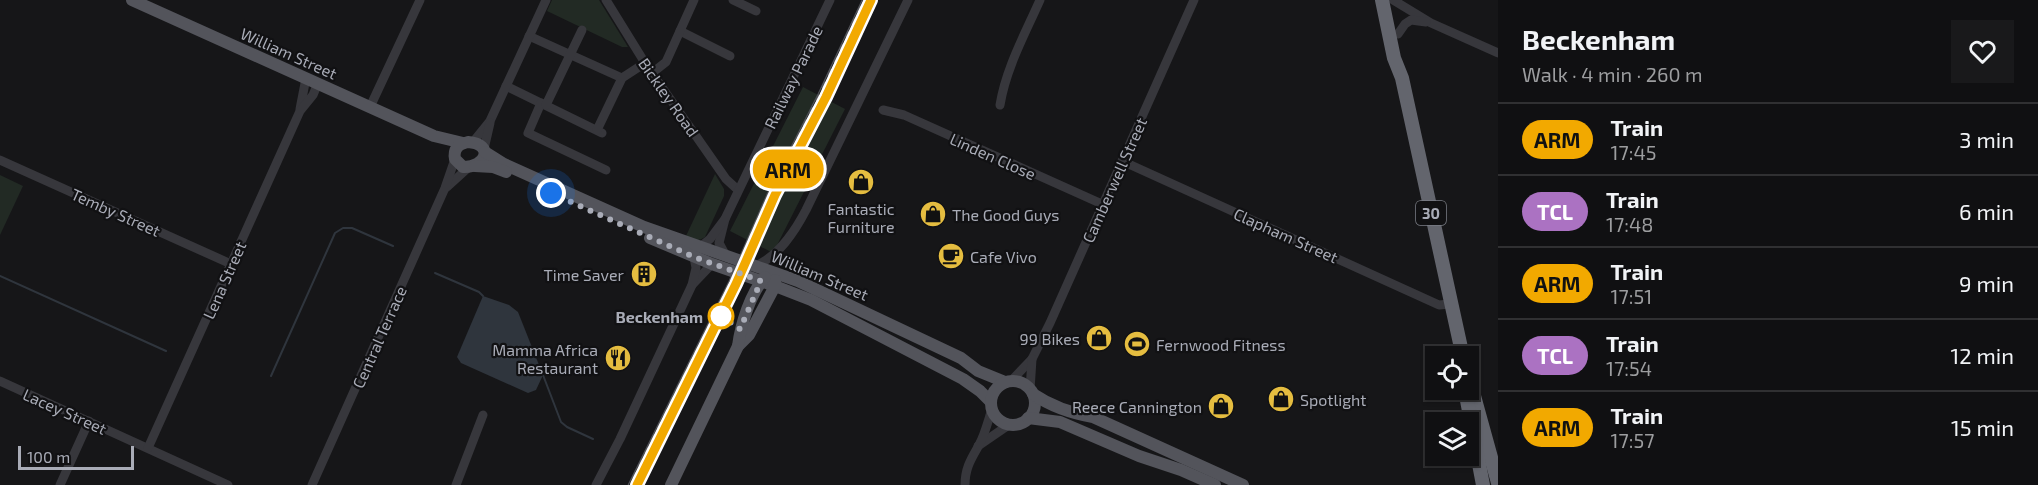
<!DOCTYPE html>
<meta charset="utf-8">
<style>
body{margin:0;font-family:"Exo 2",sans-serif;background:#19191b;color:#f1f3f6;height:100vh;display:flex;flex-direction:column;font-size:22px;white-space:nowrap}
*{box-sizing:border-box;margin:0}
p{font-size:20px;color:#9c9d9f}
.icon{flex:none;width:33px;height:33px;fill:none;stroke:currentColor;stroke-width:2;stroke-linecap:round;stroke-linejoin:round}
.map{position:relative;flex:1;overflow:hidden}
.panel{display:flex;flex-direction:column;background:#101012;width:540px}
.panel>*{flex:none}
.badge{padding:0 12px;border-radius:20px;font-size:21px;line-height:39px}
.controls{position:absolute;left:1425px;top:346px;display:grid;gap:12px}
.controls a{display:grid;place-items:center;width:54px;height:54px;border-radius:0px;background:#101012;box-shadow:0 2px 4px #0004,0 0 0 2px #303032;font-size:30px}
.scale{position:absolute;left:18px;bottom:15px;width:116px;box-sizing:border-box;padding-left:6px;border:3px solid #a9acb7;border-top:0;font-size:16px;line-height:21px;white-space:nowrap;color:#a9acb7;-webkit-text-stroke:4px #111113;paint-order:stroke}
.you{position:absolute;width:30px;height:30px;margin:-15px;border:4px solid #fff;border-radius:50%;background:#1a73e8;box-shadow:0 0 0 9px #1a73e833}
.map>.badge{position:absolute;translate:-50% -50%;box-shadow:0 0 0 3px #fff}
.round{display:grid;place-items:center;flex:none;width:63px;height:63px;border-radius:0px;background:#19191b}
.head{display:flex;align-items:center;justify-content:space-between;height:102px;padding:0 24px}
h1{font-size:28px;font-weight:700;line-height:45px}
ul{padding:0;list-style:none}
li{display:flex;align-items:center;gap:18px;height:72px;padding:0 24px;border-top:2px solid #303032}
li div{flex:1}
li b{display:block;font-size:22px}
li em{font-style:normal}
li .badge{min-width:66px;font-weight:700;text-align:center}
main{display:flex;flex:1;min-height:0}
.map>svg:first-child{display:block}
.green{fill:#222a24}
.water{fill:#2f353d}
.lines{fill:none;stroke-linecap:round;stroke-linejoin:round}
.stream{stroke:#2f353d;stroke-width:2}
.minor{stroke:#37373c;stroke-width:9}
.major{stroke:#53545b;stroke-width:12}
.highway{stroke:#63656d;stroke-width:14}
.rail-casing{stroke:#505157;stroke-width:4.5}
.rail{stroke:#111113;stroke-width:2;stroke-dasharray:7;stroke-linecap:butt}
.line-casing{stroke:#fff;stroke-width:14}
.line{stroke:#f2a900;stroke-width:9}
.walk{stroke:#a9acb7;stroke-width:6;stroke-dasharray:0 10.8}
.stop-dot{fill:#fff;stroke:#f2a900;stroke-width:3}
.labels{text-anchor:middle;dominant-baseline:central;stroke-width:4.5;stroke-linejoin:round;paint-order:stroke}
.shield{fill:#111113;stroke:#7b7e86;stroke-width:1.5}
.shield-label{font-size:15px;font-weight:bold;fill:#a9acb7}
.street-label{font-size:16px;fill:#a9acb7;stroke:#111113}
.poi-label{font-size:16px;fill:#a9acb7;stroke:#111113;text-anchor:start}
.stop-label{font-size:16px;font-weight:bold;fill:#a9acb7;stroke:#111113;text-anchor:end}
</style>
<main>
<div class="map">
<svg width="1498" height="485" viewBox="0 0 1498 485">
<rect width="100%" height="100%" fill="#161618"/>
<g class="green">
<path d="M552 0H599L628 47H622L547 11Z"/>
<path d="M803 87 845 109 809 180 767 158Z"/>
<path d="M766 160 809 182 773 253 730 231Z"/>
<path d="M715 174 724 189V196L705 237C698 242 694 240 686 236Z"/>
<path d="M0 175 23 186 0 235Z"/>
</g>
<path class="water" d="M483 296 509 305 518 312 543 375 536 390 528 393 461 363 457 357Z"/>
<g class="lines">
<g class="stream">
<path d="M435 273 479 292 483 296"/>
<path d="M0 276 166 351"/>
<path d="M543 375 561 422 567 427 593 439"/>
<path d="M271 376 335 233 343 228H352L393 246"/>
</g>
<g class="minor">
<path d="M606 0 645 63 726 179 738 190"/>
<path d="M733 0 756 11"/>
<path d="M1393 0 1431 23 1498 53"/>
<path d="M680 31 730 56"/>
<path d="M1398 34 1405 24 1411 20 1426 22"/>
<path d="M529 36 622 78"/>
<path d="M652 73 666 62 694 0"/>
<path d="M506 86 602 133"/>
<path d="M541 103 528 133 606 170"/>
<path d="M546 105 582 30"/>
<path d="M1000 105C1006 68 1025 34 1040 0"/>
<path d="M370 107 420 0"/>
<path d="M300 109 306 78"/>
<path d="M883 110 904 115 1102 204"/>
<path d="M597 130 622 78 645 63"/>
<path d="M473 142 490 121 546 0"/>
<path d="M484 149 490 123"/>
<path d="M0 160 231 264"/>
<path d="M1122 161 1439 305 1450 304"/>
<path d="M447 187 469 167"/>
<path d="M725 219 719 243 726 256"/>
<path d="M700 247 710 239 725 219 830 0"/>
<path d="M756 266C779 255 794 233 806 210L908 0"/>
<path d="M692 285 712 264"/>
<path d="M0 381 228 485"/>
<path d="M1011 381 1032 359 1050 323 1194 0"/>
<path d="M1030 390 1032 359"/>
<path d="M978 446 1010 424"/>
<path d="M148 448 300 111 313 95 318 83"/>
<path d="M60 485 89 421"/>
<path d="M312 485 445 188 455 159"/>
<path d="M456 485 483 415"/>
<path d="M596 485 620 439 692 285 696 268 694 257"/>
<path d="M965 485C965 468 971 459 979 445 985 434 988 421 992 409"/>
</g>
<g class="major">
<path d="M132 0 434 136 463 143"/>
<path d="M468 142C495 144 486 168 463 167L455 159C453 148 459 144 468 142Z"/>
<path d="M485 152 504 164 644 227 798 281 961 358 978 371 1005 382"/>
<path d="M475 166 493 167 506 172"/>
<path d="M650 238 712 264 775 286 811 300 963 379 980 391 991 402"/>
<path d="M738 346 749 335 775 286V280"/>
<circle cx="1013" cy="403" r="22"/>
<path d="M1033 394C1052 407 1070 413 1093 417L1243 485"/>
<path d="M1028 418 1060 422 1139 456 1181 470 1215 485"/>
<path d="M671 485 738 346C741 324 750 294 765 277"/>
</g>
<g class="highway">
<path d="M1382 0 1394 58 1402 78 1463 357"/>
<path d="M1468 374 1498 483"/>
<path d="M1465 390 1483 485"/>
</g>
<defs>
<path id="rail" d="M630 485 731 281 769 194 820 94 864 0"/>
</defs>
<use href="#rail" class="rail-casing"/>
<use href="#rail" class="rail"/>
</g>
<g class="lines">
<defs>
<path id="line" d="M637 485 736 284 775 195 826 97 871 0"/>
</defs>
<use href="#line" class="line-casing"/>
<use href="#line" class="line"/>
<path class="walk" d="M551 193 694 257 761 281 740 329 721 316"/>
</g>
<defs>
<symbol id="shop-disc" viewBox="-11 -11 22 22"><circle r="9.5" fill="#e5bd40" stroke="#111113"/><path d="M-5-2.5h2.3a2.7 3.5 0 0 1 5.4 0H5L5.5 6h-11ZM-1.5-2.5h3a1.5 2.3 0 0 0-3 0Z" fill="#111"/></symbol>
<symbol id="cafe-disc" viewBox="-11 -11 22 22"><circle r="9.5" fill="#e5bd40" stroke="#111113"/><path d="M-5.5-4.5H6V0H3Q3 3.5 0 3.5H-2.5Q-5.5 3.5-5.5 0ZM3-3.2v2h1.7v-2ZM-6 4.5H4V6H-6Z" fill="#111"/></symbol>
<symbol id="building-disc" viewBox="-11 -11 22 22"><circle r="9.5" fill="#e5bd40" stroke="#111113"/><path d="M-4-6H4V6H1V3H-1V6H-4ZM-2.5-4.3h1.7v1.8h-1.7ZM.8-4.3h1.7v1.8H.8ZM-2.5-1h1.7V.8h-1.7ZM.8-1h1.7V.8H.8Z" fill="#111"/></symbol>
<symbol id="stadium-disc" viewBox="-11 -11 22 22"><circle r="9.5" fill="#e5bd40" stroke="#111113"/><path d="M0-5a6.5 5 0 1 0 0 10a6.5 5 0 1 0 0-10ZM-3.5-1.8h7v3.6h-7Z" fill="#111"/></symbol>
<symbol id="restaurant-disc" viewBox="-11 -11 22 22"><circle r="9.5" fill="#e5bd40" stroke="#111113"/><path d="M-5-6h1v4h1v-4h1v4h1v-4h1v5L-1.5 .5V6h-2V.5L-5-1ZM5-6V6H3V1.5H1.5Q1.5-4 5-6Z" fill="#111"/></symbol>
</defs>
<g fill-rule="evenodd">
<use href="#shop-disc" x="846" y="167" width="30" height="30"/>
<use href="#shop-disc" x="918" y="199" width="30" height="30"/>
<use href="#cafe-disc" x="936" y="241" width="30" height="30"/>
<use href="#building-disc" x="629" y="259" width="30" height="30"/>
<use href="#shop-disc" x="1084" y="323" width="30" height="30"/>
<use href="#stadium-disc" x="1122" y="329" width="30" height="30"/>
<use href="#restaurant-disc" x="603" y="343" width="30" height="30"/>
<use href="#shop-disc" x="1266" y="384" width="30" height="30"/>
<use href="#shop-disc" x="1206" y="391" width="30" height="30"/>
</g>
<circle class="stop-dot" cx="721" cy="316" r="12"/>
<g class="labels">
<rect class="shield" x="1416" y="201" width="30" height="24" rx="4.5"/>
<g class="shield-label">
<text x="1431" y="213">30</text>
</g>
<g class="street-label">
<text transform="translate(289 53) rotate(24)">William Street</text>
<text transform="translate(793 77) rotate(-64)">Railway Parade</text>
<text transform="translate(669 97) rotate(55)">Bickley Road</text>
<text transform="translate(993 156) rotate(24)">Linden Close</text>
<text transform="translate(1114 180) rotate(-66)">Camberwell Street</text>
<text transform="translate(116 212) rotate(24)">Temby Street</text>
<text transform="translate(1286 235) rotate(24)">Clapham Street</text>
<text transform="translate(820 275) rotate(23)">William Street</text>
<text transform="translate(224 280) rotate(-66)">Lena Street</text>
<text transform="translate(379 337) rotate(-66)">Central Terrace</text>
<text transform="translate(65 411) rotate(24)">Lacey Street</text>
</g>
<g class="poi-label">
<text x="861" y="208" text-anchor="middle">Fantastic<tspan x="861" dy="18">Furniture</tspan></text>
<text x="952" y="214">The Good Guys</text>
<text x="970" y="256">Cafe Vivo</text>
<text x="624" y="274" text-anchor="end">Time Saver</text>
<text x="1080" y="338" text-anchor="end">99 Bikes</text>
<text x="1156" y="344">Fernwood Fitness</text>
<text x="598" y="349" text-anchor="end">Mamma Africa<tspan x="598" dy="18">Restaurant</tspan></text>
<text x="1300" y="399">Spotlight</text>
<text x="1202" y="406" text-anchor="end">Reece Cannington</text>
</g>
<g class="stop-label">
<text x="703" y="316">Beckenham</text>
</g>
</g>
</svg>
<div class="controls">
<a><svg class="icon" aria-label="locate" viewBox="0 0 24 24"><circle cx="12" cy="12" r="6"/><path d="M12 2v4M12 18v4M2 12h4M18 12h4"/></svg></a>
<a><svg class="icon" aria-label="layers" viewBox="0 0 24 24"><path d="M12 4l9 5-9 5-9-5zM3 14l9 5 9-5"/></svg></a>
</div>
<div class="scale">100 m</div>
<div class="you" style="left:551px;top:193px"></div>
<b class="badge" style="left:788px;top:169px;background:#f2a900;color:#111">ARM</b>
</div>
<section class="panel">
<div class="head"><div><h1>Beckenham</h1><p>Walk · 4 min · 260 m</p></div><a class="round"><svg class="icon" aria-label="heart" viewBox="0 0 24 24"><path d="M12 20l-8-8c-3-5 5-10 8-4 3-6 11-1 8 4z"/></svg></a></div>
<ul>
<li><span class="badge" style="background:#f2a900;color:#111">ARM</span><div><b>Train</b><p>17:45</p></div><em>3 min</em></li>
<li><span class="badge" style="background:#ab72c2;color:#fff">TCL</span><div><b>Train</b><p>17:48</p></div><em>6 min</em></li>
<li><span class="badge" style="background:#f2a900;color:#111">ARM</span><div><b>Train</b><p>17:51</p></div><em>9 min</em></li>
<li><span class="badge" style="background:#ab72c2;color:#fff">TCL</span><div><b>Train</b><p>17:54</p></div><em>12 min</em></li>
<li><span class="badge" style="background:#f2a900;color:#111">ARM</span><div><b>Train</b><p>17:57</p></div><em>15 min</em></li>
</ul>
</section>
</main>
